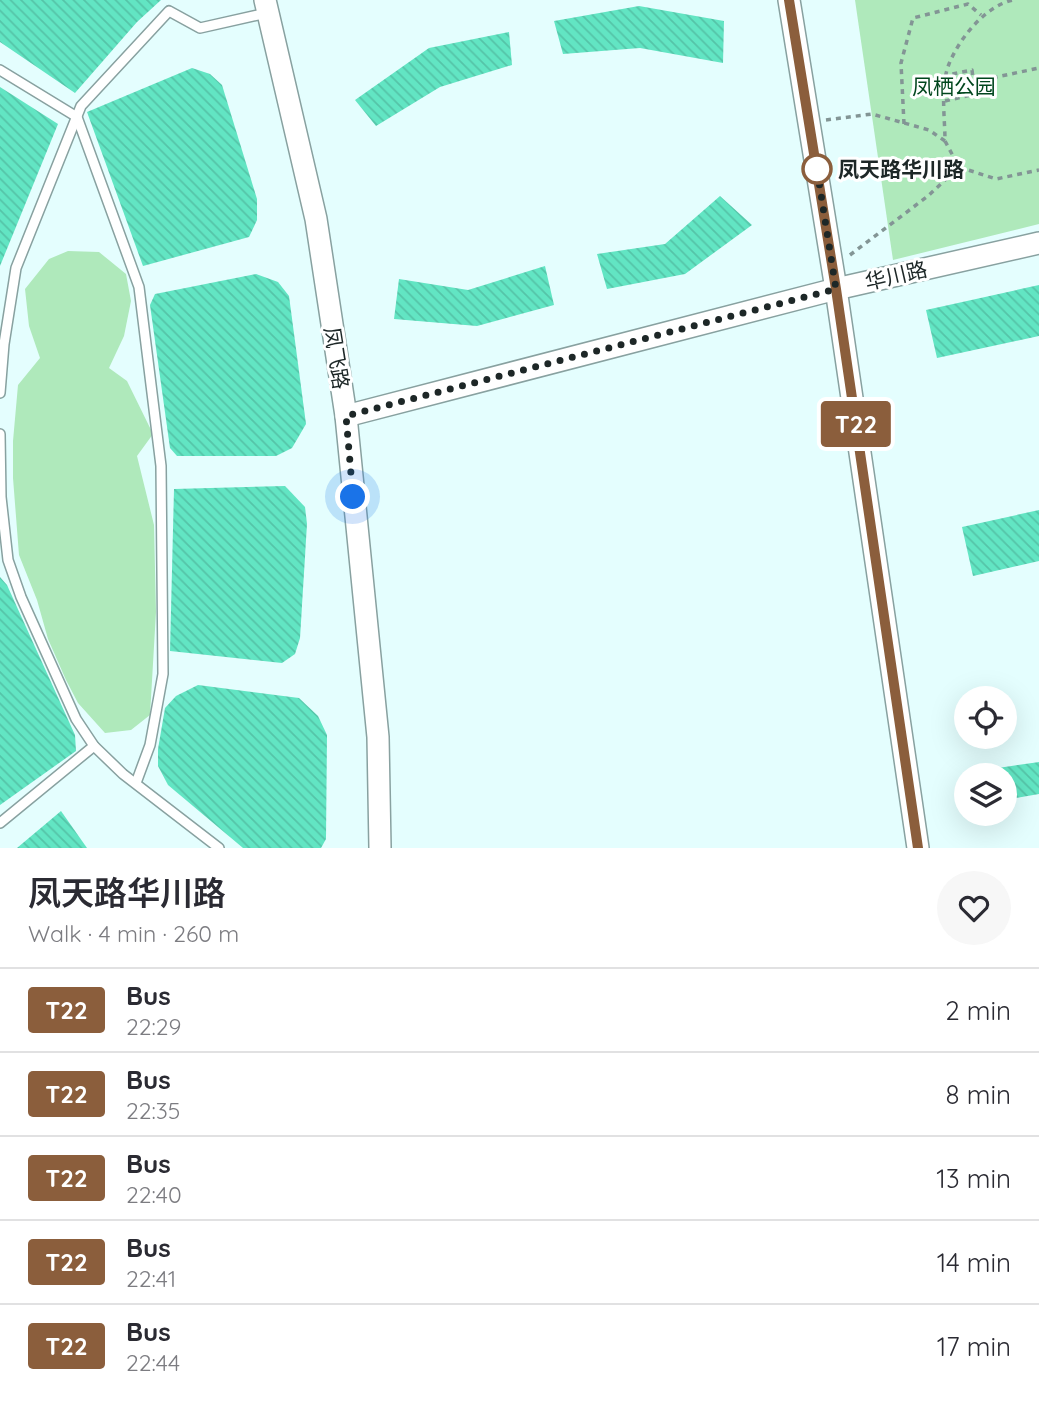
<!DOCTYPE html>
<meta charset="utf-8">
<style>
body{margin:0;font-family:Quicksand,"Noto Sans SC",sans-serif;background:#f7f7f7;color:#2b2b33;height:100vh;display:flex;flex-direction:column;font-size:26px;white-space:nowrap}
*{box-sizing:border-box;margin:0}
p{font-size:23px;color:#7c7c81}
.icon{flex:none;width:38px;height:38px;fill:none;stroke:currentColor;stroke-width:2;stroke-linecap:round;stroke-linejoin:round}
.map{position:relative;height:848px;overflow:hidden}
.details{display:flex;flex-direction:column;background:#fff;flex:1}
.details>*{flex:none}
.badge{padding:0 14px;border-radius:5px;font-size:24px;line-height:46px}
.fabs{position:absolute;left:954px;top:686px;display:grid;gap:14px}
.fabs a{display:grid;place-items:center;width:63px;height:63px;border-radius:50%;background:#fff;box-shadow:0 7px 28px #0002;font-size:35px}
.you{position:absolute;width:35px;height:35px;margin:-18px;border:5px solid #fff;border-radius:50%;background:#1a73e8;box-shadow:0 0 0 10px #1a73e833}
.map>.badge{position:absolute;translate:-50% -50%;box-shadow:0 0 0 4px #fff}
.round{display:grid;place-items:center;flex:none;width:74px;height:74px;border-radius:37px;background:#f7f7f7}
.headline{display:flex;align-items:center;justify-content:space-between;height:119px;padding:0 28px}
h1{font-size:33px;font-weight:600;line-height:52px}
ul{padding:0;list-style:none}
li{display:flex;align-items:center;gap:21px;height:84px;padding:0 28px;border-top:2px solid #e1e1e2}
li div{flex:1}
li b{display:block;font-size:26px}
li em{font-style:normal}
li .badge{min-width:77px;font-weight:700;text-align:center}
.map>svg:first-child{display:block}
.green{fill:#afe9bb}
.building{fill:url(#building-back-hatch)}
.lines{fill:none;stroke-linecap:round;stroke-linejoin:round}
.service-casing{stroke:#88a1a0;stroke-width:12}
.tertiary-casing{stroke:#88a1a0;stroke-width:24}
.path{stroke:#839595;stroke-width:3.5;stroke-dasharray:5 5;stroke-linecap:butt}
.service{stroke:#fff;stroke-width:9}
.tertiary{stroke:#fff;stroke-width:21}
.line-casing{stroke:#fff;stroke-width:16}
.line{stroke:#8b5e3c;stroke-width:10}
.walk{stroke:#1d2727;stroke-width:7;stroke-dasharray:0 12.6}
.stop-dot{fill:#fff;stroke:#8b5e3c;stroke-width:3.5}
.labels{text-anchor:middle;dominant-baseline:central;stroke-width:6;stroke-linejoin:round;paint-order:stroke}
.park-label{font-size:21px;fill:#00461d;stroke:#fff}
.stop-label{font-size:21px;font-weight:bold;fill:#1d2727;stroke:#fff;text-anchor:start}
.street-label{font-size:21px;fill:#1d2727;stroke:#fff}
</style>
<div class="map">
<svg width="1039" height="848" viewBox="0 0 1039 848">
<defs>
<pattern id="building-back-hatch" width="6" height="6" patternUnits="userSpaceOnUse" patternTransform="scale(1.75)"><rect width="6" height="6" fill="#62e5c3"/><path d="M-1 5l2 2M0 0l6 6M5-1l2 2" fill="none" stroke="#55c4a8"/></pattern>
</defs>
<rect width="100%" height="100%" fill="#e4fefe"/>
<g class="green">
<path d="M855 0H1039V224L893 260Z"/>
<path d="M68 251 99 252 126 274 131 301 124 336 109 368 127 381 153 434 137 456 154 525 156 612 150 715 131 730 105 733 78 703 66 680 48 639 37 600 19 555 13 478V441L18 385 40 358 29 326 25 289 49 259Z"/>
</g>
<g class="building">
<path d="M0 0H161L137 22 75 93 0 42Z"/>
<path d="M639 6 724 21 723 63 640 48 563 54 554 21Z"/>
<path d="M509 32 512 65 440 87 376 126 355 100 429 48Z"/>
<path d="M192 68 210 74 222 85 257 199V220L249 237 143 266 87 112Z"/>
<path d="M0 87 58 124 0 266Z"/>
<path d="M720 196 752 225 685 274 607 289 597 254 665 244Z"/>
<path d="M545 266 554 305 477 326 394 319 399 279 468 290Z"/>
<path d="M256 274 278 282 289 296 306 424 292 448 276 456H177L170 448 150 305 155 294Z"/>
<path d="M1039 285V336L937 358 926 310Z"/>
<path d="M285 486 305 507 307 524 300 638 295 654 282 663 170 651 174 489Z"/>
<path d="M1039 510V561L973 576 962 527Z"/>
<path d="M0 577 7 585 75 735 76 751 0 805Z"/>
<path d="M198 685 299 698 318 716 327 735 326 839 321 848H243L168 785 158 766V749L165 708 176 696Z"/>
<path d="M1039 762V794L1004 800V775H1000L998 768Z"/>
<path d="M61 811 87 848H17Z"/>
</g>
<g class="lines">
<defs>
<g id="service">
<path d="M0 70 77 117 139 287 161 466 163 674 150 745 136 783"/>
<path d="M0 393 4 344 16 268 81 106 169 11 200 28 267 13"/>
<path d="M0 434 1 497 8 560 21 597 76 719 94 746 123 774 219 848"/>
<path d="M0 823 94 746"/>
</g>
<g id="tertiary">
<path d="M265 0 316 219 346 416 378 737 380 848"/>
<path d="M789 0 836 289 918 848"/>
<path d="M346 416 836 289 1039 243"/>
</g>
</defs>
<use href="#service" class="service-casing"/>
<use href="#tertiary" class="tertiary-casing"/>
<g class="path">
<path d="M973 82 1039 68"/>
<path d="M945 101 975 94 972 70 947 75"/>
<path d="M826 120 872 114 929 130 945 141C945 118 940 86 949 64 959 39 985 6 1013 0"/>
<path d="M904 124 901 63 913 18 968 4 981 15"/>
<path d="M945 141 959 167 996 179 1039 170"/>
<path d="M850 255 928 196 959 167"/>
</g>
<use href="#service" class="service"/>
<use href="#tertiary" class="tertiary"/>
</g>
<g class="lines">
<defs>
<path id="line" d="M789 0 836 289 918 848"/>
</defs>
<use href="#line" class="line-casing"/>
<use href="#line" class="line"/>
<path class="walk" d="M353 497 346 416 836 289 817 169"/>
</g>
<circle class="stop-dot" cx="817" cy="169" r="14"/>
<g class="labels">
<g class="park-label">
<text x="954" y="86">凤栖公园</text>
</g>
<g class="stop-label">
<text x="838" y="169">凤天路华川路</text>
</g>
<g class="street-label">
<text transform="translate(896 275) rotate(-13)">华川路</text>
<text transform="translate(337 358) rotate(81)">凤飞路</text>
</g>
</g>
</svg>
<div class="fabs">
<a><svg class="icon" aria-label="locate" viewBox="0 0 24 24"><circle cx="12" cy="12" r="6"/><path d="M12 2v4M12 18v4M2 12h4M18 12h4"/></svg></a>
<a><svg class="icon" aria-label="layers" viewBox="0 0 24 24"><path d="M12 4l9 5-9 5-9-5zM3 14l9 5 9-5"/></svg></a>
</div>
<div class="you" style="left:353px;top:497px"></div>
<b class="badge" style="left:856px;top:424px;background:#8b5e3c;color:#fff">T22</b>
</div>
<section class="details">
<div class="headline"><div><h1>凤天路华川路</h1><p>Walk · 4 min · 260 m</p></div><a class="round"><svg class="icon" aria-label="heart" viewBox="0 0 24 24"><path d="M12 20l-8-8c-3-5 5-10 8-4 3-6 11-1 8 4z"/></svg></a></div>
<ul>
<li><span class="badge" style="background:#8b5e3c;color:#fff">T22</span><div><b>Bus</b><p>22:29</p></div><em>2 min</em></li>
<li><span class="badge" style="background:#8b5e3c;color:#fff">T22</span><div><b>Bus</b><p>22:35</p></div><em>8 min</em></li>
<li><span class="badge" style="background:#8b5e3c;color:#fff">T22</span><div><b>Bus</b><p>22:40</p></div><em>13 min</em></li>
<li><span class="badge" style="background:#8b5e3c;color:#fff">T22</span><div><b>Bus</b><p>22:41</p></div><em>14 min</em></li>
<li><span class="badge" style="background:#8b5e3c;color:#fff">T22</span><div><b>Bus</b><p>22:44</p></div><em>17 min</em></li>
</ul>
</section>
